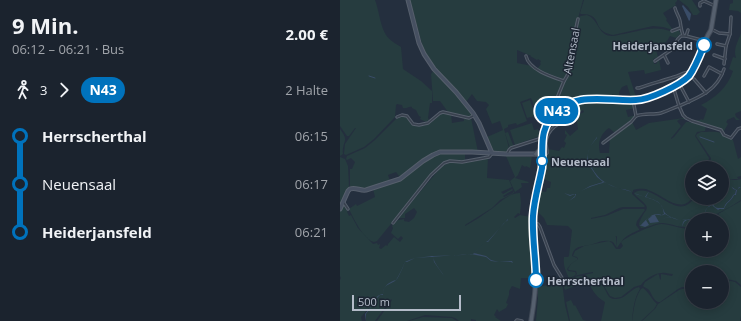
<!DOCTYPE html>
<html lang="de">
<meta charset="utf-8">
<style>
body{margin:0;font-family:"Open Sans",sans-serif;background:#282f3a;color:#f1f3f6;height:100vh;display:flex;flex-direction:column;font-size:15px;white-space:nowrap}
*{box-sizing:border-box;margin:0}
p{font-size:13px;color:#a0a4aa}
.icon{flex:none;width:22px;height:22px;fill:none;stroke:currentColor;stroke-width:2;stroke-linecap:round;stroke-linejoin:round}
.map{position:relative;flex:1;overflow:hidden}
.side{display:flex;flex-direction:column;background:#1b232e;width:340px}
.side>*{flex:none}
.badge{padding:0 8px;border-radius:13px;font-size:14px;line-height:26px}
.tools{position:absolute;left:345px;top:161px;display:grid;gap:8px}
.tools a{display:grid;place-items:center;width:44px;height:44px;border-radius:50%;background:#1b232e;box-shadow:0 2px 10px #0003,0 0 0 1px #39404a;font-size:20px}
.scale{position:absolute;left:12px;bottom:10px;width:109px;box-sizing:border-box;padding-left:4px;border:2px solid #b4bcc9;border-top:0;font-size:11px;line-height:14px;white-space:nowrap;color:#b4bcc9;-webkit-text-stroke:3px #1d2633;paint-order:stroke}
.map>.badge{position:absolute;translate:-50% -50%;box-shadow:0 0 0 2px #fff}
.legs{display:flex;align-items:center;gap:6px;height:44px;padding:0 12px;font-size:13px}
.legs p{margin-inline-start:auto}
.head{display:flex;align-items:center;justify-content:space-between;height:68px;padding:0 12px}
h1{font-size:22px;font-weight:700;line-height:30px}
ul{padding:0 12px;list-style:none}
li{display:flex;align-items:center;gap:14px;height:48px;font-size:15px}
li i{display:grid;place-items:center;width:6px;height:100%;margin:0 5px;background:currentColor}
li i::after{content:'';width:10px;height:10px;margin:-5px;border:3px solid;border-radius:50%;background:#1b232e}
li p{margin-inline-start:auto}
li:first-child i{background:linear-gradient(#0000 50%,currentColor 0)}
li:last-child i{background:linear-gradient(currentColor 50%,#0000 0)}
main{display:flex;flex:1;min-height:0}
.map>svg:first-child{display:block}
.green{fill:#263c3f}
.water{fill:#394c67}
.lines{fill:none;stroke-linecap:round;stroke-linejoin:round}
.stream{stroke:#394c67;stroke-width:1}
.street-casing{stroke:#565f6c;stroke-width:3.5}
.secondary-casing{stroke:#565f6c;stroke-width:5}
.primary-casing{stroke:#414a57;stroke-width:5.5}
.street{stroke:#38414e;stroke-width:1.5}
.secondary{stroke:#465061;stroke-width:3}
.primary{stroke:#56606e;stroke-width:3.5}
.line-1-casing{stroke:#fff;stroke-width:9}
.line-1{stroke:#0072bc;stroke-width:6}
.stop-1-dot{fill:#fff;stroke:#0072bc;stroke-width:2}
.labels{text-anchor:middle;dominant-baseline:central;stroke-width:3;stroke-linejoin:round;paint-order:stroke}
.stop-label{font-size:11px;font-weight:bold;fill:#b4bcc9;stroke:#1d2633;text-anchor:start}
.street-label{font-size:11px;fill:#b4bcc9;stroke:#1d2633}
</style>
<main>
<section class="side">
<div class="head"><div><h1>9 Min.</h1><p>06:12 – 06:21 · Bus</p></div><b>2.00 €</b></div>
<div class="legs"><svg class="icon" aria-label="walk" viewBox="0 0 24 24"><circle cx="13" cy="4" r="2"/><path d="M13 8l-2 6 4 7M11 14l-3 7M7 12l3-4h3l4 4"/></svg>3<svg class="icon" aria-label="forward" viewBox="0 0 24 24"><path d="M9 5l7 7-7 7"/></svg><b class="badge" style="background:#0072bc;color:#fff">N43</b><p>2 Halte</p></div>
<ul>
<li><i style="color:#0072bc"></i><b>Herrscherthal</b><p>06:15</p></li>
<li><i style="color:#0072bc"></i><span>Neuensaal</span><p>06:17</p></li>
<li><i style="color:#0072bc"></i><b>Heiderjansfeld</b><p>06:21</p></li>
</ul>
</section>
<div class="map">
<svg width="401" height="321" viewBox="0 0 401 321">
<rect width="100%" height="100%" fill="#242f3e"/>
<g class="green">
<path d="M0 0H35C39 10 40 26 46 35 49 40 56 44 61 47L63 69 81 81 92 91V103H90L88 118 89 120 86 122 80 119 81 117 79 116 76 110 72 108V107C69 106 67 109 63 108L62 105 57 104 56 105 55 117 34 139 24 147 6 155 4 154 5 144 16 128H15L9 136H7L0 126Z"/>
<path d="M70 0H243L235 30 228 72 224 80 197 69 201 64 200 63 201 61 198 59 197 60 190 56 191 55H189L177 50V63L192 66 200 72 222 82 214 106 204 123 200 121 191 98 180 102 187 121 177 125 176 123 168 125V127L164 129 169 148 165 153H156L154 151 147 137 163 130 160 121 152 124 146 109 149 105 146 102 137 101 132 94 126 102 89 61 83 48Z"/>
<path d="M244 0H337V1L335 3 336 5 323 13 327 19 326 20 333 30 323 27 313 26 273 35C270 34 268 34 266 33 253 27 262 14 241 14L240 13Z"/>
<path d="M339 0H352L360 12 357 15H353L348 7Z"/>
<path d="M393 0H401V13L398 11 389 10 390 4 393 3Z"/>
<path d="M247 15C259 19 258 36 272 36 276 36 281 34 284 34 304 30 314 25 333 32L339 29 340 30H339V32H340L341 34 339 35 336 38 330 36C327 42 322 46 316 50L318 57 313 59 314 64H316L319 60 321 70 305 74 304 70 288 72 296 97H291L287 85 282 87 279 92V96C272 97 264 98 256 97 240 97 230 97 216 107L224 83 229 72 233 45 239 17 241 16Z"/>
<path d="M401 33V111L396 113 395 114 396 117 400 120H396L394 117 387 120V121L386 122 388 124 384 131 378 128 355 121 357 120H360L361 119 363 120 364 118 367 109 361 105C375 98 388 87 393 71L389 69 393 57 396 58C393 48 398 42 401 33Z"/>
<path d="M94 70 114 92 131 112V116H127L108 112 100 101H93L91 74Z"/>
<path d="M190 100 195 116 187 118 182 103Z"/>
<path d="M248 101 292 102 295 108 286 110 288 117 296 115 290 122 275 133 269 128C261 133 257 143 260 153H269L270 138 292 122 296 130 309 123 344 118 345 119H340L337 121 341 126 333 136 331 138V139L334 137 346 122H349L366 126 365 131 357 132 355 136 369 158 368 163 360 168H352V198C340 215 322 194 308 190 304 188 297 189 293 190V192L275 187 268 183 275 187 292 192V194L305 206 304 207H283L279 208 265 215 251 218V219L266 216 283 209H304L305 210 297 221 296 225 299 229V230C286 236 285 236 277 248V236L275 237H276L277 248 273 242C266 239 259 242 253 244 245 247 234 244 232 256L237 258V260L231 264 227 269 228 271 235 272 236 274 234 276 229 278C225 270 223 265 224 257H228L229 256 232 230 228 226 207 225 204 218 196 210 200 191 206 192 207 188H210L211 182 201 178 204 167 205 157 208 154V149L219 151 222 147 224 148 226 143 224 141 227 135 225 134V130L230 136 238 129 236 116 244 112 243 110 236 114 234 103Z"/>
<path d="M102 113 111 114 112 123 124 121V117L129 119 131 118 138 152H95L85 158 64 175 59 176 56 172 48 175 50 181 24 189 11 187 10 186V169H12L15 162 11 158 7 160 6 159 7 156 25 148 35 140 57 118C69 112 67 120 73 125 76 127 86 126 89 124 94 121 98 116 102 113Z"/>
<path d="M192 123 194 130 198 129 200 136 180 143 181 145 170 148 165 133 168 132 173 145H175L170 130Z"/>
<path d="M0 129C10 142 2 140 3 154L0 156Z"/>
<path d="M361 132C367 132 376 131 382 133 385 135 389 138 393 140L398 159 401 157V176L397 177 398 179H390L387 177H386C390 180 395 181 401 179V188L399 187 397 190 392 188 393 189 396 190 395 194 393 195C391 201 385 202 384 208L377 209 378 210 384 208C386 202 392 201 394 195H396L397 190 399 188H401V200L390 207 365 220H352V226C340 229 334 224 323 223 315 223 308 228 301 228L299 224C305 205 315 212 295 195L294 193 300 195 294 193C313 180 337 224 354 198H382V168H363L370 164 371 158 356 136 357 134Z"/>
<path d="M102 153H125V161H106L100 164 37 241 34 242C23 239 14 219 9 209L16 204 17 206 35 197 33 189 61 179 92 156Z"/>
<path d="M166 156 192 157 190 168 186 166 185 167 182 165 178 175 175 178 189 182 188 183H181L182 187 175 192 170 181 175 177Z"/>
<path d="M0 157 5 159 8 166 9 187 0 207Z"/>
<path d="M148 158 147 178 169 180 172 187 161 192 163 194 172 189 173 190 163 196 164 197 173 193V191L174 193 160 200 152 208 125 225V226C134 221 142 216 150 210 160 203 168 193 180 193L181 203 180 214 178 213 174 217 175 218 180 215 191 217V231L194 278H181L180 289 172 286 169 291V295L166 303 168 304 166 308 159 312 157 309 154 315 156 317H155L161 321H136V320L131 319V321H119L115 318 112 317 85 315 67 321H37L52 300 51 299 35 321H26V314L30 308V307L21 317 22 321H0V280L1 278 0 276V210L4 204 8 210 7 212 9 216 11 215 18 228 31 242 33 244 37 243 38 245 40 244V245L39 248 41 249 46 245 47 246 48 245V244L54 237 60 242 63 238 61 236 58 239 51 233 53 228 52 226C55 221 57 220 64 219V221L69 222 74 218 77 212 74 208 65 214V218H58L102 166 109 163 126 162Z"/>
<path d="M401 201V285L396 281 382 278V272H352V287H342L338 289 320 302H318C312 299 312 293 308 289 306 288 304 287 303 286L305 282 318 274 319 275 320 279 321 280V274L332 276 333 274C329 274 325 272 322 273 315 273 305 279 301 285L294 287 281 297 275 298 270 296 264 286 252 279 244 275 253 273V272C246 273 241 274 235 276L237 274 236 271 229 270 228 269 231 264 238 259 237 257 233 256 235 251 244 246 269 241 272 243 276 249H280L283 246 281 242C288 236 312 225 321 224 333 224 339 230 352 228V250H382V220H378L381 218 378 214Z"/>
<path d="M240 276C248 276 257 281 263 286 267 291 267 299 275 299 285 300 290 289 299 287L300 289C294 298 293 310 292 321H261L265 302C254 296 251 287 245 276L235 286 225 290 223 285V281L224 279Z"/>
<path d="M382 279 395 282 401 287V316L400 321H302L315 309 318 304 339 290 342 289 352 288V302H382Z"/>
<path d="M222 282 225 305 229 321H196L198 298V287Z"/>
<path d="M303 288C309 292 312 300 317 304L314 309 301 321H292C294 310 294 299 301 289Z"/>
<path d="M231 300 234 306 235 305 243 320 247 321H230L226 302Z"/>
<path d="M83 317 112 318 117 321H69Z"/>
</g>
<g class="water">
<path d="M343 5 351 14 350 20 349 21 342 6Z"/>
<path d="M257 137V138C248 148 244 156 252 168 258 178 262 181 272 186 279 189 287 189 292 192L275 187 264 182 263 183C251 186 246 188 236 194L235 197 229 201 235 196V194L230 196 224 193 230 195 234 194H236L250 186 263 182 257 177 247 162H245H247C247 151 250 146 257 137Z"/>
<path d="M386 178C388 182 391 188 397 190L399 187 401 188H399L397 190 396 195H394C392 201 386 202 384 209H380L378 210 374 207 372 205C372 205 367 208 367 208 364 211 365 217 360 219 357 221 351 220 347 220L344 222 342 227 343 222 345 220H339L331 217 320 219 330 217 325 214C321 217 319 214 315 215L319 222 310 223 308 219 312 216 309 217 306 220 309 225 305 227 299 225H301C306 220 310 214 318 214 324 215 319 216 324 214 323 211 323 207 321 205 316 198 301 197 294 193L305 197 309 191 306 197C318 201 320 201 325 213 328 216 334 219 339 220 342 220 359 219 361 218 367 213 364 207 373 204 375 209 379 208 384 208 385 202 391 201 393 195L395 194 396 190 393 189C391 185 387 183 386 178Z"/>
<path d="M168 219V220L164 223 148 242H146L134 253 146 256 151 260 159 262 172 261 173 263 171 262H159L151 261 146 257 131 254 123 255 93 256C94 264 101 270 104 276L94 262 93 256 75 258 67 262 65 261C64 265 60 275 57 279 52 285 43 283 43 294V295H40L35 300 34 303 26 314V321L25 314C28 310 32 306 34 303 37 298 36 295 43 294 43 286 49 282 56 280 60 274 63 267 65 261H67L75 258 133 254 146 242 148 241Z"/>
</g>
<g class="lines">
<g class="stream">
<path d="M29 76 35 78"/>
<path d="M360 137 374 142"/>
</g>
<defs>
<g id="street">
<path d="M360 6V3L364 1 375 6"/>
<path d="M335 8C336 13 339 16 340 21 341 26 341 30 343 35"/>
<path d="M373 30 379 33 390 34"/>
<path d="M332 31 340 28"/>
<path d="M346 36 348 30"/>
<path d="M377 44 386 46"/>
<path d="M324 55 328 63"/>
<path d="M374 55 385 59"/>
<path d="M186 56C189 70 212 77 224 81"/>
<path d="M315 61 331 50 338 39 341 36H346L365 41"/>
<path d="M384 64 386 46 390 34 391 17"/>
<path d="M364 76 369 67 382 74"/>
<path d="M354 79 366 93"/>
<path d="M333 86 339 106 343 115 346 118 352 121 381 130 384 135 391 138 398 129 401 128"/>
<path d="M341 87 349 102"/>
<path d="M297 88H299C310 84 322 81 334 77 339 76 344 72 349 72"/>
<path d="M296 116C305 113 313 115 321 113 327 111 333 108 339 106 358 98 377 91 384 69"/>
<path d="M57 117 62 115 67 116 73 124 79 125 88 123 100 113 103 112 129 118 133 116"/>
<path d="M263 143 291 122 296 116 293 100"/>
<path d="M167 154 169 150 171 148 199 139 201 137V133L204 124 208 115 213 108 224 81 227 76 229 71 232 46 238 19"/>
<path d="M203 154H206L207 153C207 149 206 146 206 143 207 126 224 121 236 115"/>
<path d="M4 203 8 209"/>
<path d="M53 223 91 175 104 163 110 161 122 162 149 157 150 156 152 153"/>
<path d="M193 223 198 224 200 227 214 265 222 278V281"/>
<path d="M176 321 177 320 182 321"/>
</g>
<g id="secondary">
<path d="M68 0 79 43 84 54 94 69 116 92 133 113 139 123 152 153"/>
<path d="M0 209 8 191 10 189C16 187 20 191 26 190L60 179 83 161 93 155 100 152H132L167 154H203"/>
</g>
<g id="primary">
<path d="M196 154 202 148"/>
<path d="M191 321C194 304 196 287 196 270 196 252 193 235 193 218 194 201 200 184 202 167 203 154 201 140 206 128 213 110 227 101 245 99L300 100 312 97 337 84 346 79 350 74 368 35 371 30 376 0"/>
</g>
</defs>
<use href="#street" class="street-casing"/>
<use href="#secondary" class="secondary-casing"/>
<use href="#primary" class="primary-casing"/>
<use href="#street" class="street"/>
<use href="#secondary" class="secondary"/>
<use href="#primary" class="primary"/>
</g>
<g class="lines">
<defs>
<path id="line-1" d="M196 280C196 259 192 238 193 216 194 200 199 184 202 168 203 156 201 143 204 132 209 114 224 103 241 100 259 97 278 101 296 100 309 100 340 85 349 76 355 68 360 55 364 45"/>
</defs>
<use href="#line-1" class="line-1-casing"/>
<use href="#line-1" class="line-1"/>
</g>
<g class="stop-1-dot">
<circle cx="364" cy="45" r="7"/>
<circle cx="202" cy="161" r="5"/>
<circle cx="196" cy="280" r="7"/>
</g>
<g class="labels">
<g class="stop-label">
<text x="353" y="45" text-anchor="end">Heiderjansfeld</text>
<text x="211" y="161">Neuensaal</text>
<text x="207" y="280">Herrscherthal</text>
</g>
<g class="street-label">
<text transform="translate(231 51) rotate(-79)">Altensaal</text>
</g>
</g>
</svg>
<div class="tools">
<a><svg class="icon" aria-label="layers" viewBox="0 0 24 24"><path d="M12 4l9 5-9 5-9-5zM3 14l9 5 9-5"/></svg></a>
<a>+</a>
<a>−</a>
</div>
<div class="scale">500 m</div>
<b class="badge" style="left:217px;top:111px;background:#0072bc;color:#fff">N43</b>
</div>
</main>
